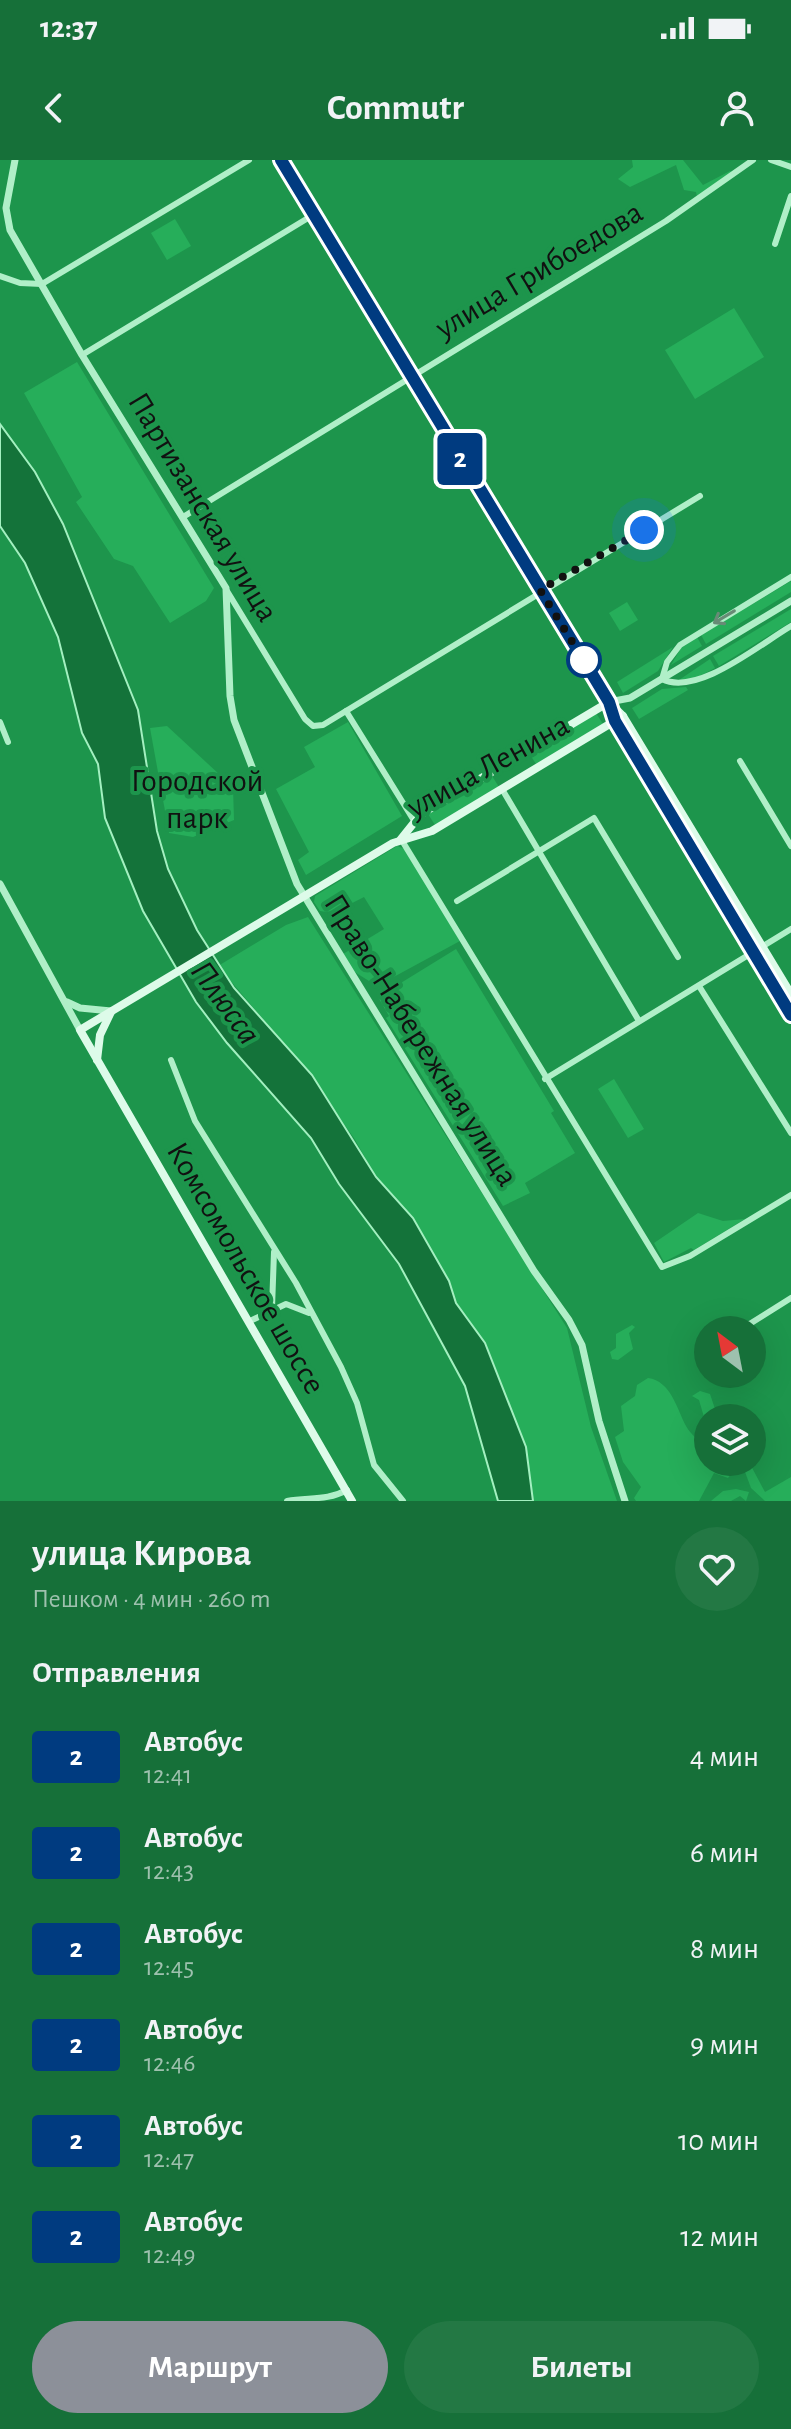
<!DOCTYPE html>
<html lang="ru">
<meta charset="utf-8">
<style>
body{margin:0;font-family:"Alegreya Sans",sans-serif;background:#237844;color:#f1f3f6;height:100vh;display:flex;flex-direction:column;font-size:30px;white-space:nowrap}
*{box-sizing:border-box;margin:0}
p{font-size:26px;color:#9ec1ae}
.icon{flex:none;width:44px;height:44px;fill:none;stroke:currentColor;stroke-width:2;stroke-linecap:round;stroke-linejoin:round}
.map{position:relative;height:1341px;overflow:hidden}
.side{display:flex;flex-direction:column;background:#167039;flex:1}
.side>*{flex:none}
.badge{padding:0 16px;border-radius:6px;font-size:28px;line-height:52px}
.needle{width:52px;rotate:328deg}
.controls{position:absolute;left:694px;top:1156px;display:grid;gap:16px}
.controls a{display:grid;place-items:center;width:72px;height:72px;border-radius:50%;background:#167039;box-shadow:0 8px 32px #0002;font-size:40px}
.you{position:absolute;width:40px;height:40px;margin:-20px;border:6px solid #fff;border-radius:50%;background:#1a73e8;box-shadow:0 0 0 12px #1a73e833}
.map>.badge{position:absolute;translate:-50% -50%;box-shadow:0 0 0 4px #fff}
h2{padding:0 32px;font-size:30px;line-height:72px}
.round{display:grid;place-items:center;flex:none;width:84px;height:84px;border-radius:42px;background:#237844}
.overview{display:flex;align-items:center;justify-content:space-between;height:136px;padding:0 32px}
h1{font-size:38px;font-weight:600;line-height:60px}
.primary-button{display:flex;gap:16px;margin-top:auto;padding:16px 32px}
.primary-button a{flex:1;height:92px;border-radius:48px;background:#8c9099;color:#fff;font-size:32px;font-weight:600;line-height:92px;text-align:center}
.primary-button a+a{background:#237844;color:#f1f3f6}
ul{padding:0;list-style:none}
li{display:flex;align-items:center;gap:24px;height:96px;padding:0 32px}
li div{flex:1}
li b{display:block;font-size:30px}
li em{font-style:normal}
li .badge{min-width:88px;font-weight:700;text-align:center}
.status{display:flex;justify-content:space-between;align-items:center;height:56px;padding:0 40px;background:#167039;direction:ltr}
.status svg{height:22px;fill:currentColor}
header{display:flex;justify-content:space-between;align-items:center;height:104px;padding:0 32px;background:#167039;font-size:36px;font-weight:600}
.map>svg:first-child{display:block}
.green{fill:#26ae5a}
.water{fill:#14733a;stroke:#a3f0c0;stroke-width:2}
.lines{fill:none;stroke-linecap:round;stroke-linejoin:round}
.minor{stroke:#b0efc8;stroke-width:6}
.tertiary{stroke:#b0efc8;stroke-width:7}
.secondary{stroke:#ddfbe9;stroke-width:8}
.oneway{stroke:#688b76}
.line-casing{stroke:#fff;stroke-width:18}
.line{stroke:#003b80;stroke-width:12}
.walk{stroke:#111;stroke-width:8;stroke-dasharray:0 14.4}
.stop-dot{fill:#fff;stroke:#003b80;stroke-width:4}
.labels{text-anchor:middle;dominant-baseline:central;stroke-width:8;stroke-linejoin:round;paint-order:stroke}
.street-label{font-size:32px;fill:#111;stroke:#1d954c}
.park-label{font-size:32px;fill:#111;stroke:#1d954c}
.water-label{font-size:34px;font-style:italic;fill:#111;stroke:#1d954c}
</style>
<div class="status"><b>12:37</b><svg viewBox="0 0 49 12"><path d="M0 12V9h3v3zM5 12V6h3v6zM10 12V3h3v9zM15 12V0h3v12zM26 1h20v11H26zM47 4h2v5h-2z"/></svg></div>
<header><svg class="icon" aria-label="back" viewBox="0 0 24 24"><path d="M15 5l-7 7 7 7"/></svg>Commutr<svg class="icon" aria-label="person" viewBox="0 0 24 24"><circle cx="12" cy="8" r="4"/><path d="M4 21q1-7 8-7t8 7"/></svg></header>
<div class="map">
<svg width="791" height="1341" viewBox="0 0 791 1341">
<rect width="100%" height="100%" fill="#1d954c"/>
<g class="green">
<path d="M632 0H683L703 25 730 11 735 13 697 37 696 32 684 30 676 5 630 27 618 19 633 7Z"/>
<path d="M175 59 191 86 167 100 151 73Z"/>
<path d="M734 148 764 197 695 239 665 190Z"/>
<path d="M77 202 214 428 206 441 170 463 133 406 114 399 76 342 82 337 24 233Z"/>
<path d="M791 421V432L706 484 701 475Z"/>
<path d="M627 442 638 460 620 471 609 453Z"/>
<path d="M791 449V462L719 506 713 496Z"/>
<path d="M697 477 702 486 671 505 681 488Z"/>
<path d="M673 487 658 511 623 533 617 522Z"/>
<path d="M710 499 715 508 694 519 679 520Z"/>
<path d="M686 527 688 530 639 559 632 548 662 529Z"/>
<path d="M596 553 603 564 536 604 529 593Z"/>
<path d="M348 562 402 656 306 715 298 700 309 692 276 629 315 607 304 587Z"/>
<path d="M167 566 233 627 234 660 193 677 169 673 150 568Z"/>
<path d="M635 582 754 780 753 782 632 584Z"/>
<path d="M492 616 499 627 435 665 428 654Z"/>
<path d="M397 686 405 689 460 781 377 826 353 811 343 794 384 769 364 737C349 744 338 754 320 751L314 742 315 736Z"/>
<path d="M308 757 567 1168 591 1267 617 1341H533L526 1287 485 1183 456 1143 449 1121 413 1058 376 1017 354 978 297 899 218 806 286 765Z"/>
<path d="M456 789 554 951 551 953 575 993 525 1023 530 1033 503 1046 386 858 389 856 378 837Z"/>
<path d="M614 919 644 969 628 978 598 929Z"/>
<path d="M698 1053 723 1061 745 1059 694 1090 691 1088 664 1102 654 1083Z"/>
<path d="M632 1165 635 1167 629 1173 633 1189 618 1200 612 1199 610 1192 616 1188V1174Z"/>
<path d="M648 1218C671 1221 677 1249 686 1266 690 1274 701 1282 708 1289V1302L731 1314 728 1318 714 1313 699 1341H636L634 1338 641 1327 623 1302 615 1277 624 1271 621 1246 635 1236 637 1225Z"/>
<path d="M700 1231 710 1234 715 1249 704 1257 699 1240 692 1236Z"/>
<path d="M749 1302 765 1332 791 1317V1341H765L751 1328 745 1312Z"/>
<path d="M736 1329 749 1332 746 1341 740 1336 731 1341H711L723 1331Z"/>
</g>
<path class="water" d="M0 264 35 312 63 364 138 550 157 671 168 709 197 770 234 828 312 915 376 1017 413 1058 449 1121 456 1143 485 1183 526 1287 533 1341H498L465 1226 399 1104 339 1024 311 978 227 883 196 842 143 751 105 658 98 604 82 573 58 477 25 403 0 366Z"/>
<g class="lines">
<g class="minor">
<path d="M771 0 791 7"/>
<path d="M775 84 791 36"/>
<path d="M0 116 20 123 42 124 249 0"/>
<path d="M82 195 313 55"/>
<path d="M183 357 666 61 753 0"/>
<path d="M791 417 680 485 667 502 662 519C697 537 760 484 791 466"/>
<path d="M227 431 305 559 313 566 323 565 346 551 413 659"/>
<path d="M346 551 700 336"/>
<path d="M0 562 8 582"/>
<path d="M740 601 791 686"/>
<path d="M502 629 639 861"/>
<path d="M401 679 662 1107 690 1096 791 1035"/>
<path d="M457 741 594 658 678 797"/>
<path d="M699 826 791 973"/>
<path d="M171 900 195 961 296 1123 341 1207 357 1243 374 1305 403 1341"/>
<path d="M545 919 791 769"/>
<path d="M272 1148 274 1092"/>
<path d="M250 1161 286 1144 309 1153"/>
<path d="M740 1170 791 1138"/>
<path d="M287 1341C309 1337 327 1341 347 1330"/>
</g>
<g class="tertiary">
<path d="M15 0 6 48 10 70 82 195 226 428 230 536 234 560 297 724 534 1111 569 1160 582 1185 599 1261 625 1341"/>
<path d="M281 0 609 542 630 538 791 441"/>
<path d="M0 724 80 870"/>
<path d="M67 842 80 848 111 851"/>
</g>
<g class="secondary">
<path d="M609 542 615 561 791 855"/>
<path d="M610 543 623 556 791 834"/>
<path d="M401 679 421 654 609 542"/>
<path d="M97 900 100 875 111 852"/>
<path d="M352 1341 80 870 393 683 432 671 623 556"/>
</g>
</g>
<defs><path id="oneway-shaft" d="M-6 0H5M1.5-3L5.5 0L1.5 3" fill="none" stroke-width="1.6" stroke-linecap="round" stroke-linejoin="round" transform="scale(2)"/></defs>
<use class="oneway" href="#oneway-shaft" transform="translate(724 457) rotate(149)"/>
<g class="lines">
<defs>
<path id="line" d="M281 0 609 542 615 561 791 855"/>
</defs>
<use href="#line" class="line-casing"/>
<use href="#line" class="line"/>
<path class="walk" d="M584 500 589 509 540 430 644 370"/>
</g>
<circle class="stop-dot" cx="584" cy="500" r="16"/>
<g class="labels">
<g class="street-label">
<text transform="translate(539 110) rotate(-31)">улица Грибоедова</text>
<text transform="translate(203 347) rotate(59)">Партизанская улица</text>
<text transform="translate(488 606) rotate(-29)">улица Ленина</text>
<text transform="translate(421 880) rotate(58)">Право-Набережная улица</text>
<text transform="translate(246 1108) rotate(60)">Комсомольское шоссе</text>
</g>
<g class="park-label">
<text x="197" y="621">Городской<tspan x="197" dy="37">парк</tspan></text>
</g>
<g class="water-label">
<text transform="translate(225 843) rotate(54)">Плюсса</text>
</g>
</g>
</svg>
<div class="controls">
<a><svg class="needle" viewBox="-14 -14 28 28"><path d="M0-13l5 13h-10z" fill="#e53935"/><path d="M0 13l5-13h-10z" fill="#9ec1ae"/></svg></a>
<a><svg class="icon" aria-label="layers" viewBox="0 0 24 24"><path d="M12 4l9 5-9 5-9-5zM3 14l9 5 9-5"/></svg></a>
</div>
<div class="you" style="left:644px;top:370px"></div>
<b class="badge" style="left:460px;top:299px;background:#003b80;color:#fff">2</b>
</div>
<section class="side">
<div class="overview"><div><h1>улица Кирова</h1><p>Пешком · 4 мин · 260 m</p></div><a class="round"><svg class="icon" aria-label="heart" viewBox="0 0 24 24"><path d="M12 20l-8-8c-3-5 5-10 8-4 3-6 11-1 8 4z"/></svg></a></div>
<h2>Отправления</h2>
<ul>
<li><span class="badge" style="background:#003b80;color:#fff">2</span><div><b>Автобус</b><p>12:41</p></div><em>4 мин</em></li>
<li><span class="badge" style="background:#003b80;color:#fff">2</span><div><b>Автобус</b><p>12:43</p></div><em>6 мин</em></li>
<li><span class="badge" style="background:#003b80;color:#fff">2</span><div><b>Автобус</b><p>12:45</p></div><em>8 мин</em></li>
<li><span class="badge" style="background:#003b80;color:#fff">2</span><div><b>Автобус</b><p>12:46</p></div><em>9 мин</em></li>
<li><span class="badge" style="background:#003b80;color:#fff">2</span><div><b>Автобус</b><p>12:47</p></div><em>10 мин</em></li>
<li><span class="badge" style="background:#003b80;color:#fff">2</span><div><b>Автобус</b><p>12:49</p></div><em>12 мин</em></li>
</ul>
<div class="primary-button"><a>Маршрут</a><a>Билеты</a></div>
</section>
